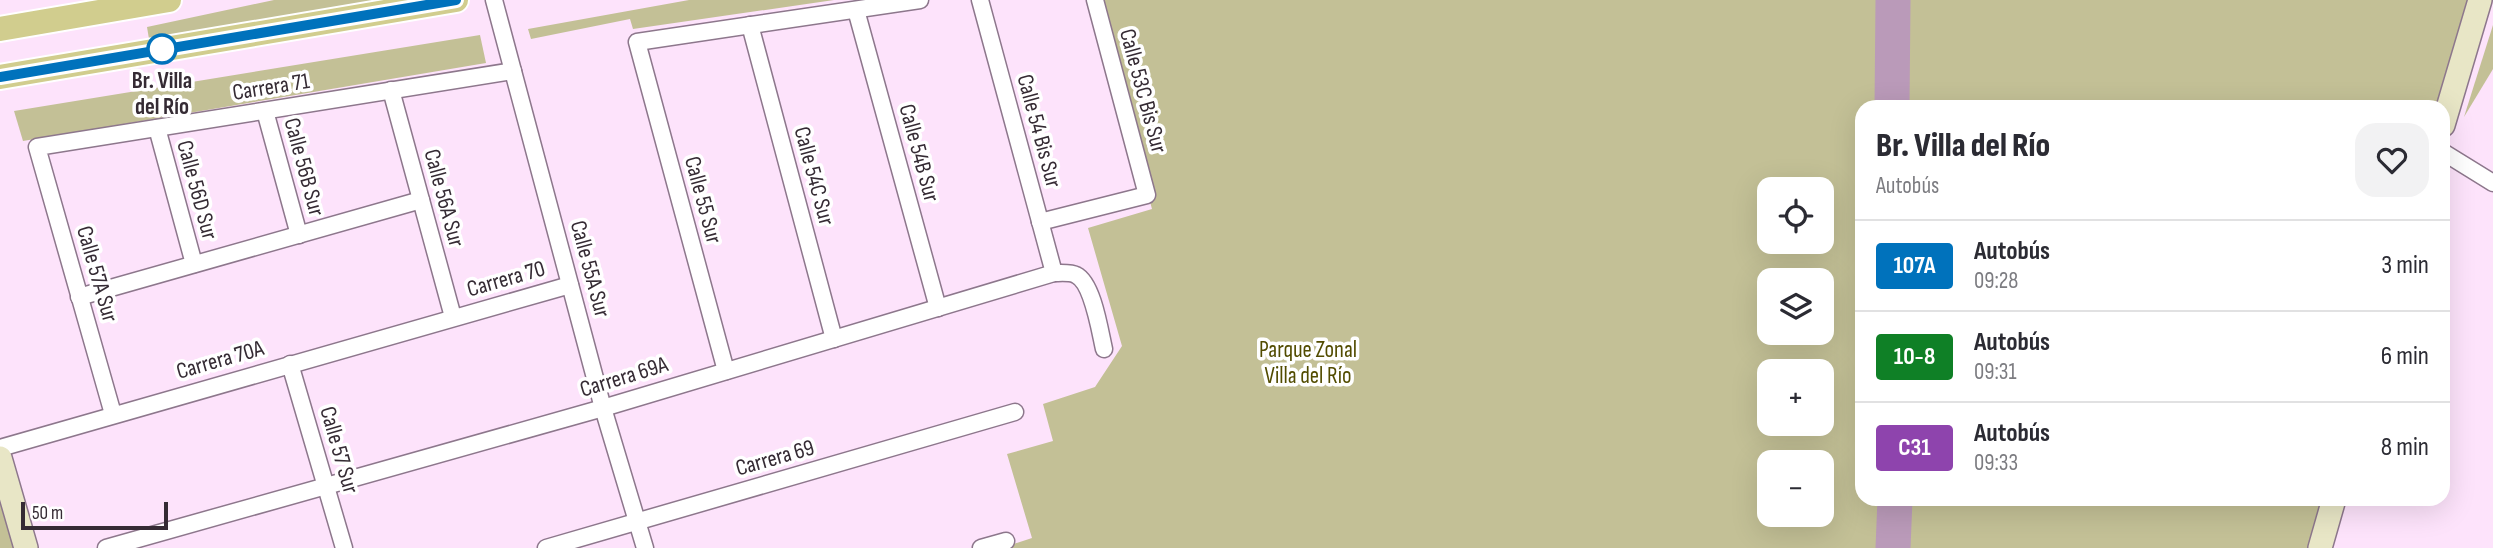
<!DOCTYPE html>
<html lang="es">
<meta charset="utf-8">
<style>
body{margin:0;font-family:"Sofia Sans Condensed",sans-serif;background:#f2f2f3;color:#2b2b33;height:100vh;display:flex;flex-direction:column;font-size:26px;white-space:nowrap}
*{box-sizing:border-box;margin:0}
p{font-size:23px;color:#7c7c81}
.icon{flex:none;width:38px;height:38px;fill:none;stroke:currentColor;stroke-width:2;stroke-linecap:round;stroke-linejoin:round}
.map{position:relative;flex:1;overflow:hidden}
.side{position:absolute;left:1855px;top:100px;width:595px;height:406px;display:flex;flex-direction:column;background:#fff;border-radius:21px;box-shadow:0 7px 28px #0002}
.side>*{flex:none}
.badge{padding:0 14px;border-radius:5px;font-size:24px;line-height:46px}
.buttons{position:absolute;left:1757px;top:177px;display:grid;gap:14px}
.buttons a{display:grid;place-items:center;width:77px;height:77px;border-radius:14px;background:#fff;box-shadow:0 7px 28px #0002;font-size:35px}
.scale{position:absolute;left:21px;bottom:18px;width:147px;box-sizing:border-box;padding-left:7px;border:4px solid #352b34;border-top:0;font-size:19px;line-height:24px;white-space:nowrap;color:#352b34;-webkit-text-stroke:5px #fff;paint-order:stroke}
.map>.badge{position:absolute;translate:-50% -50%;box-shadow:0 0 0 4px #fff}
.round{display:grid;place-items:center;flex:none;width:74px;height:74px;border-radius:21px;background:#f2f2f3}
.summary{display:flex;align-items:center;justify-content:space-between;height:119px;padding:0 21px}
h1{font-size:33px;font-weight:800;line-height:52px}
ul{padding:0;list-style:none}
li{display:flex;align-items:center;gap:21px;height:91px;padding:0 21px;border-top:2px solid #e1e1e2}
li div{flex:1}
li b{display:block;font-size:26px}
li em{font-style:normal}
li .badge{min-width:77px;font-weight:700;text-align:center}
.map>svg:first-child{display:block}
.green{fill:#c3c096;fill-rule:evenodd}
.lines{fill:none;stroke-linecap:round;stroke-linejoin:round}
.river{stroke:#ba9ab9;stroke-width:35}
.street-casing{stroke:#8d778c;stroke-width:19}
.secondary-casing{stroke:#8d778c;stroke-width:26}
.primary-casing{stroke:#fff;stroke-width:28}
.street{stroke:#fff;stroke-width:16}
.secondary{stroke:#e8e6c6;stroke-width:23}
.primary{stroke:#d1cd8e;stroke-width:24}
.line-casing{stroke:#fff;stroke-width:16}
.line{stroke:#0072bc;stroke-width:10}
.stop-dot{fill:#fff;stroke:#0072bc;stroke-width:3.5}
.labels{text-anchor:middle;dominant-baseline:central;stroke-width:7;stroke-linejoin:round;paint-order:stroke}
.stop-label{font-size:23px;font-weight:bold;fill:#352b34;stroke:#fff}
.street-label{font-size:23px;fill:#352b34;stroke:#fff}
.park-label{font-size:23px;fill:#524c00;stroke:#fff}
</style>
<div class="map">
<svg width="2493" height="548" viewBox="0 0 2493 548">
<rect width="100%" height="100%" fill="#fde3fb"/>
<g class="green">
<path d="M274 0H381L149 39 147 27Z"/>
<path d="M689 0H834L633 29 630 19 531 39 528 29Z"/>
<path d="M1095 0H2469L2438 107H1862V499H2326L2312 548H1001L1032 538 1007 454 1053 441 1043 404 1095 387 1122 346 1088 228 1152 209ZM1769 189H1822V242H1769ZM1769 280H1822V332H1769ZM1769 371H1822V424H1769ZM1769 462H1822V514H1769Z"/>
<path d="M2493 25V69L2464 117Z"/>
<path d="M480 35 486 63 23 141 14 111Z"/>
<path d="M0 495 15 548H0Z"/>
</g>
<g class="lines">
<g class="river">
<path d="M1892 107 1893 0"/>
<path d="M1893 548 1895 499"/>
</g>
<defs>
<g id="street">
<path d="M494 0 603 408 645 548"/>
<path d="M980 0 1054 273"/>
<path d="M856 10 938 308"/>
<path d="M750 25 834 339"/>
<path d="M391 90 453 317"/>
<path d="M265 111 299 235"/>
<path d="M157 128 194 264"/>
<path d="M2443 152 2493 183"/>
<path d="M1040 222 1147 195 1095 0"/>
<path d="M79 297 421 200"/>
<path d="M290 364 344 548"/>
<path d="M726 371 637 42 920 0"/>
<path d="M113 414 37 147 513 71"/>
<path d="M0 448 570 285"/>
<path d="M106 548 603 408 1054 273C1060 273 1071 272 1076 275 1093 283 1100 332 1104 349"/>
<path d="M546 548 1015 412"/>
<path d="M981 548 1006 541"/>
</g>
<g id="secondary">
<path d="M2443 125 2480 0"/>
<path d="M0 458 26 548"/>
<path d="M2320 548 2334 499"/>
</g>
<g id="primary">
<path d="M0 29 169 0"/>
<path d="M0 77 456 0"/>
</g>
</defs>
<use href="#street" class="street-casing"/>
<use href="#secondary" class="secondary-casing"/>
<use href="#primary" class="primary-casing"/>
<use href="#street" class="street"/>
<use href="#secondary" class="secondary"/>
<use href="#primary" class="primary"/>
</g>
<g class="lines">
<defs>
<path id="line" d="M0 77 456 0"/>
</defs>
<use href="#line" class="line-casing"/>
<use href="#line" class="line"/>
</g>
<circle class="stop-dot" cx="162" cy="49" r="14"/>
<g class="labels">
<g class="stop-label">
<text x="162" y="81">Br. Villa<tspan x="162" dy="26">del Río</tspan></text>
</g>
<g class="street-label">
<text transform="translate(271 87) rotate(-9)">Carrera 71</text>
<text transform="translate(1143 91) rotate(75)">Calle 53C Bis Sur</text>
<text transform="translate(1039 131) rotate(75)">Calle 54 Bis Sur</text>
<text transform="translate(919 153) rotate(75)">Calle 54B Sur</text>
<text transform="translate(304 167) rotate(75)">Calle 56B Sur</text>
<text transform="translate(814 176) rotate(75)">Calle 54C Sur</text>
<text transform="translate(197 190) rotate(75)">Calle 56D Sur</text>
<text transform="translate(444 198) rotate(75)">Calle 56A Sur</text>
<text transform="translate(703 200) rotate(75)">Calle 55 Sur</text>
<text transform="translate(590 269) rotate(75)">Calle 55A Sur</text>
<text transform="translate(97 274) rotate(74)">Calle 57A Sur</text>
<text transform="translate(506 279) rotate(-16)">Carrera 70</text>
<text transform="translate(220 360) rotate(-16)">Carrera 70A</text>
<text transform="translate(624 377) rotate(-17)">Carrera 69A</text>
<text transform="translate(339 450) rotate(74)">Calle 57 Sur</text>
<text transform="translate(775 458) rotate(-16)">Carrera 69</text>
</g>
<g class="park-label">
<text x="1308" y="350">Parque Zonal<tspan x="1308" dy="26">Villa del Río</tspan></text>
</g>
</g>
</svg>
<div class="buttons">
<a><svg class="icon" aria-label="locate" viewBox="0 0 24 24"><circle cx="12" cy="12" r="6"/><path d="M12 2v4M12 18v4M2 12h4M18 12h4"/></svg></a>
<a><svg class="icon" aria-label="layers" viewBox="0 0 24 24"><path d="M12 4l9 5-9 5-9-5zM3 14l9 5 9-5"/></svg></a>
<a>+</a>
<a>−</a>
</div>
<div class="scale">50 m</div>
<section class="side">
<div class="summary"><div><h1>Br. Villa del Río</h1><p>Autobús</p></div><a class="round"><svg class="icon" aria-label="heart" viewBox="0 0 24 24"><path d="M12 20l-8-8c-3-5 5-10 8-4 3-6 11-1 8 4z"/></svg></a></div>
<ul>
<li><span class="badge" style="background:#0072bc;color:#fff">107A</span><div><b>Autobús</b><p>09:28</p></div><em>3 min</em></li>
<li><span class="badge" style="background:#0f8026;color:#fff">10-8</span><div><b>Autobús</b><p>09:31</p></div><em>6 min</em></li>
<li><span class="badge" style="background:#8e44ad;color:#fff">C31</span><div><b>Autobús</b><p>09:33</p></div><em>8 min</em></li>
</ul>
</section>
</div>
